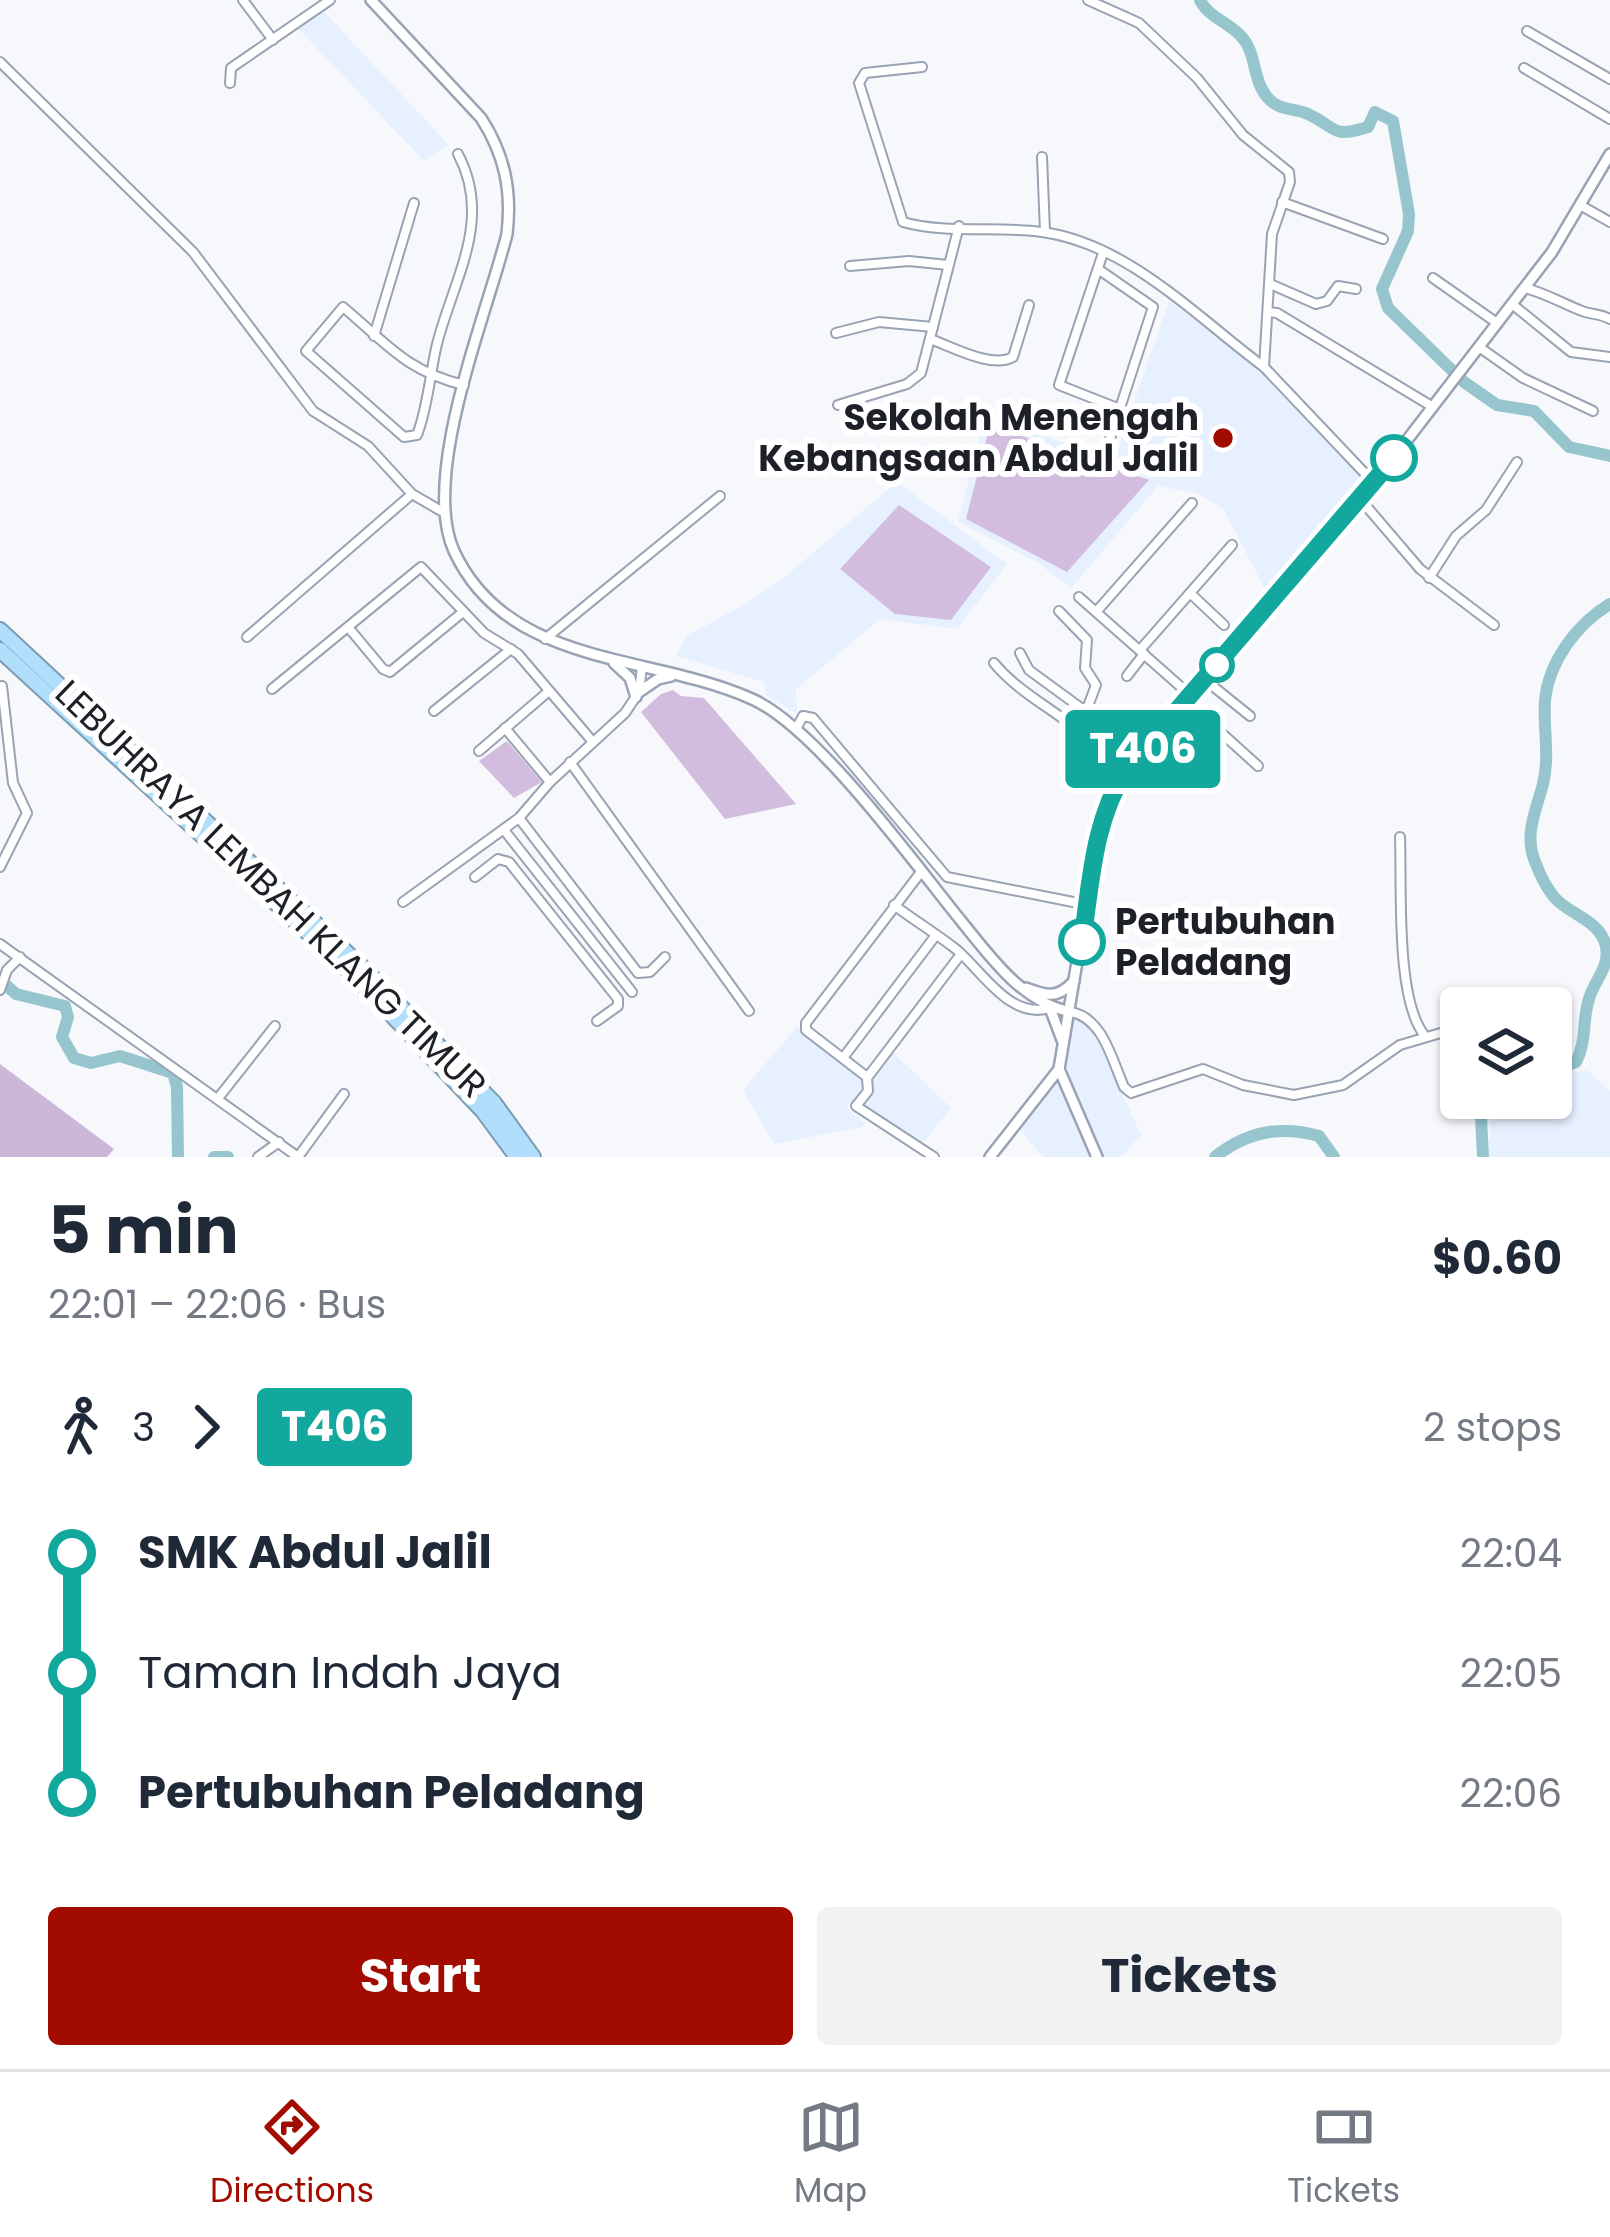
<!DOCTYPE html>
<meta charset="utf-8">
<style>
body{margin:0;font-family:Poppins,sans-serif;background:#f2f2f3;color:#1f2937;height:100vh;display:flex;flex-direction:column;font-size:45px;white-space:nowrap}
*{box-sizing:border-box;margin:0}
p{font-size:39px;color:#747a83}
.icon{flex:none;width:66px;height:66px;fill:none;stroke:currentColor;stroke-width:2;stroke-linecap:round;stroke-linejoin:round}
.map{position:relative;height:1157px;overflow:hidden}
.panel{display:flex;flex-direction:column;background:#fff;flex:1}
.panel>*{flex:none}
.badge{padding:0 24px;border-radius:9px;font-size:42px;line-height:78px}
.tools{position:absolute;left:1440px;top:987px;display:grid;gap:24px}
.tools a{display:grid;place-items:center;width:132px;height:132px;border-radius:12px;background:#fff;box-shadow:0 3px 9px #0004;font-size:60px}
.map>.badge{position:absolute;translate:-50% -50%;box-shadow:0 0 0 6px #fff}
.legs{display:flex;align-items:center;gap:18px;height:132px;padding:0 48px;font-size:39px}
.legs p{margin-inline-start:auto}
.head{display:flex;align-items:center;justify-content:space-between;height:204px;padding:0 48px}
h1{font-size:66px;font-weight:700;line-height:90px}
.cta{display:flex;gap:24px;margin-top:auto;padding:24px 48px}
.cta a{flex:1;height:138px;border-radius:12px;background:#a20c00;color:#fff;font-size:48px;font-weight:700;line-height:138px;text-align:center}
.cta a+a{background:#f2f2f3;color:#1f2937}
ul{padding:0 48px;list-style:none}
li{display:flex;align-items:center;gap:42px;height:120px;font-size:45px}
li i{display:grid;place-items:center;width:18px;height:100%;margin:0 15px;background:currentColor}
li i::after{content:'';width:30px;height:30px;margin:-15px;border:9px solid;border-radius:50%;background:#fff}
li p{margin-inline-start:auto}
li:first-child i{background:linear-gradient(#0000 50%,currentColor 0)}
li:last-child i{background:linear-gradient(currentColor 50%,#0000 0)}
.menu{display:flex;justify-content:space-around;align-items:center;height:168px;border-top:3px solid #e0e1e3;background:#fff;font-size:33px;color:#747a83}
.menu a{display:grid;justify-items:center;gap:6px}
.menu .active{color:#a20c00}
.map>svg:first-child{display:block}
.built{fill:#e7f0ff}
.green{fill:#d2bdde}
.forest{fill:#ccb7d8}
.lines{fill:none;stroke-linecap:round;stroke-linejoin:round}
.river{stroke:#96c5ce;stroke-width:12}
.minor-casing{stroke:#99a3b3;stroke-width:12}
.tertiary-casing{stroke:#99a3b3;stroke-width:14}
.motorway-casing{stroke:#7d9cb1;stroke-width:18}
.minor{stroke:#fff;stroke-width:8}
.tertiary{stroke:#fff;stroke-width:9}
.motorway{stroke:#b0defb;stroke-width:14}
.line-1-casing{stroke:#fff;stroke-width:27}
.line-1{stroke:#12a89d;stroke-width:18}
.poi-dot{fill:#a20c00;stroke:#fff;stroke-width:4.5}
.stop-1-dot{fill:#fff;stroke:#12a89d;stroke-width:6}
.labels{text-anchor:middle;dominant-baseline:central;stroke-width:12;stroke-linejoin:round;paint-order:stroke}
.poi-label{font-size:36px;font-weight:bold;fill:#1d2027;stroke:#fff;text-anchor:end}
.street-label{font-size:36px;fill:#1d2027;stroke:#fff}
.stop-label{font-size:36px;font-weight:bold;fill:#1d2027;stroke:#fff;text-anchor:start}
</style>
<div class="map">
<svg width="1610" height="1157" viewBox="0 0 1610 1157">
<rect width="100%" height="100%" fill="#f6f8fc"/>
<g class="built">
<path d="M323 11 449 145 424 161 298 28Z"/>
<path d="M1169 301 1261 370 1365 481 1269 597 1223 508 1196 493 1158 486 1071 588 1038 563 958 522 985 415 1114 461Z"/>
<path d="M897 482 1007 564 957 629 880 619 796 689 797 714 766 695 764 682 676 656 686 636 744 605 787 575Z"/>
<path d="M1074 1017 1086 1019 1092 1027 1141 1135 1121 1157H1043L1019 1128 1058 1080Z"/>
<path d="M797 1027 863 1080 864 1086 846 1107 865 1123 862 1127 774 1144 743 1090Z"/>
<path d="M891 1051 951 1108 922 1144 860 1105 874 1090 869 1079Z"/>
<path d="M1587 1070 1610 1091V1157H1489L1490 1122 1515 1098H1551V1078Z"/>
</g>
<g class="green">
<path d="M990 425 1149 480 1067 572 966 519Z"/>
<path d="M899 505 991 567 951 620 895 614 840 569Z"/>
<path d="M673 690 681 696 704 698 796 804 725 819 641 712 661 694Z"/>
<path d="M507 741 542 782 514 798 479 761Z"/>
</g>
<path class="forest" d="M0 1064 114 1149 107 1157H0Z"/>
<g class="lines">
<g class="river">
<path d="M1200 0C1208 17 1228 22 1241 36 1257 53 1252 79 1267 97 1280 112 1293 107 1308 114 1338 128 1331 139 1368 127L1375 112 1393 121 1409 214 1408 231 1382 289 1388 308 1464 382 1497 405 1534 411 1569 447 1610 456"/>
<path d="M7 986 16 994 65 1006 68 1017 62 1037 74 1058 91 1063 120 1056 173 1073 177 1087 178 1157"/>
<path d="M1551 1072 1576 1062C1587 1041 1582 1020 1589 999 1594 980 1610 968 1606 947 1601 920 1569 915 1554 897 1547 888 1540 875 1536 864 1523 836 1536 811 1543 784 1550 755 1543 729 1545 700 1549 661 1577 624 1610 604"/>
<path d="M214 1157H228"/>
<path d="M1215 1157C1246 1132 1281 1125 1319 1136L1334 1157"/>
<path d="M1483 1157 1481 1117 1496 1098"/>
</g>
<defs>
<g id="minor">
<path d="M243 0 273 40"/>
<path d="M1088 0 1139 23 1197 78 1243 135 1289 172 1290 182 1272 234 1264 367 1374 483"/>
<path d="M1527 31 1610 79"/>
<path d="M0 62 193 252 313 411 368 446 412 494 443 512"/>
<path d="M922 67 865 73 859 83 903 222C943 234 999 226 1042 232 1127 243 1198 318 1264 367"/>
<path d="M1524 68 1610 119"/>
<path d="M230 83 231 68 330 0"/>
<path d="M458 154C493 220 454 278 437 344 430 373 428 407 417 435L404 437 306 351 343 307C387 344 406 371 464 385"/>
<path d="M1042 157 1045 232"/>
<path d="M1282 202 1383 239"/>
<path d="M1580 205 1610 222"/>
<path d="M1103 253 1059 385 1120 409"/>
<path d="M850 266 909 261 948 265"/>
<path d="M1098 269 1153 307 1106 451"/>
<path d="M1433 278 1497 323"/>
<path d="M1270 284 1316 304 1327 301 1338 286 1356 289"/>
<path d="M1525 288C1545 293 1562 303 1582 311 1592 315 1599 313 1610 319"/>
<path d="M1512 304 1571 352 1610 357"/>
<path d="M1268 312 1277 313 1433 407"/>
<path d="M836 333 879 322 933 327"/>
<path d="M374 336 414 203"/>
<path d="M930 339C953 347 992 369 1013 357L1029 305"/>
<path d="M1479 347 1523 378 1593 411"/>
<path d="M838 405 907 384 921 373 959 226"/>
<path d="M1361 500 1420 569 1494 625"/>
<path d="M1429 578 1456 536 1486 510 1517 462"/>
<path d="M1190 593 1224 625"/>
<path d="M1079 597 1190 695"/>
<path d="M1059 611 1087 640 1085 668 1096 685 1079 730"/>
<path d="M1096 612 1192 503"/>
<path d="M348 627 383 669 390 672 463 612"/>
<path d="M247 637 412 494"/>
<path d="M545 639 720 496"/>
<path d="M1140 650 1232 545"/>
<path d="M1020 653 1029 670 1085 711"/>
<path d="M994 663C1017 691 1051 708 1078 730 1095 743 1095 767 1116 786"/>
<path d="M1127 676 1144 654"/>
<path d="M1204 679 1250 716"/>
<path d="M272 689 421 567 484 633 518 654 593 742"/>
<path d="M1185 700 1258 766"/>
<path d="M434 711 511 649"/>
<path d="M505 728 550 782"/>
<path d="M796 729 803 716 813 718 947 877 1088 905"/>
<path d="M479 751 549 691"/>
<path d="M570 762 749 1011"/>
<path d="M519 818 638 973 650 972 665 957"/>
<path d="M504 830 632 992"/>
<path d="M1400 837C1402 886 1395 1000 1425 1036"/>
<path d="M0 867 27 813 13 783 2 686"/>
<path d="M475 877 498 859 509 862 618 999V1006L597 1021"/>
<path d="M403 902 519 818 550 782 625 713 639 692 642 667"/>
<path d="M894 905C915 921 937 934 957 950 983 972 1010 1020 1050 1008"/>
<path d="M0 944 298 1157"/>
<path d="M0 990 7 970 20 957"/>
<path d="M1071 1012C1103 1018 1112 1060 1124 1087L1131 1093 1203 1069 1243 1085 1294 1095 1343 1085 1400 1045 1461 1027"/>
<path d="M843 1058 936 935"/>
<path d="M867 1077 806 1030V1023L921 872"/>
<path d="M219 1097 275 1026"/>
<path d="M258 1157 279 1142"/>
<path d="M298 1157 344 1094"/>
<path d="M934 1157 856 1106 868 1091 867 1078 961 954"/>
</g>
<g id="tertiary">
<path d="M371 0 481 118C505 155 512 191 507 234 487 314 420 476 454 551 508 668 650 653 752 699 817 728 914 863 962 922 992 959 1022 1002 1071 1012"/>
<path d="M614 663 630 678 636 697"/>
<path d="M639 692 658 679 671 676"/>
<path d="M1026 988C1047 996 1058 999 1074 981"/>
<path d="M1050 1008 1062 1040"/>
<path d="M1059 1069 1097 1157"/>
<path d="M990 1157 1059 1069 1100 825 1109 798 1125 771 1374 483 1552 252 1610 154"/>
</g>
<g id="motorway">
<path d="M0 630 360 965 494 1103 533 1157"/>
<path d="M0 650 352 973 483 1111 517 1157"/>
</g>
</defs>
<use href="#minor" class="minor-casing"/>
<use href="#tertiary" class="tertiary-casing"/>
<use href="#motorway" class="motorway-casing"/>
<use href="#minor" class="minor"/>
<use href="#tertiary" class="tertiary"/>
<use href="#motorway" class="motorway"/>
</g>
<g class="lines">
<defs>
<path id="line-1" d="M1082 942C1091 882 1093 823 1125 771L1394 458"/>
</defs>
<use href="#line-1" class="line-1-casing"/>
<use href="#line-1" class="line-1"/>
</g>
<circle class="poi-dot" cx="1223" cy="438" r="12"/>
<g class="stop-1-dot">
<circle cx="1394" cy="458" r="21"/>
<circle cx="1217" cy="665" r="15"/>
<circle cx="1082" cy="942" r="21"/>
</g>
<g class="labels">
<g class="poi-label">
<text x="1199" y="417">Sekolah Menengah<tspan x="1199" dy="41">Kebangsaan Abdul Jalil</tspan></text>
</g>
<g class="street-label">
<text transform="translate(271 889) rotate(44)">LEBUHRAYA LEMBAH KLANG TIMUR</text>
</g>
<g class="stop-label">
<text x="1115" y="921">Pertubuhan<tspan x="1115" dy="41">Peladang</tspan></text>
</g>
</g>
</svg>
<div class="tools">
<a><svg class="icon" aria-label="layers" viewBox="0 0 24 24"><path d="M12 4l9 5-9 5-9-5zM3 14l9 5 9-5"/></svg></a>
</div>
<b class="badge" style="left:1143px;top:749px;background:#12a89d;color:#fff">T406</b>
</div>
<section class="panel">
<div class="head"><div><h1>5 min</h1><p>22:01 – 22:06 · Bus</p></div><b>$0.60</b></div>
<div class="legs"><svg class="icon" aria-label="walk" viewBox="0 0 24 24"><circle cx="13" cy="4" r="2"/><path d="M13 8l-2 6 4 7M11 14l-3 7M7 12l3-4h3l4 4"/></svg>3<svg class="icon" aria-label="forward" viewBox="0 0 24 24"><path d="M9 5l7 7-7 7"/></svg><b class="badge" style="background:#12a89d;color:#fff">T406</b><p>2 stops</p></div>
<ul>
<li><i style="color:#12a89d"></i><b>SMK Abdul Jalil</b><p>22:04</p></li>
<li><i style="color:#12a89d"></i><span>Taman Indah Jaya</span><p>22:05</p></li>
<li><i style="color:#12a89d"></i><b>Pertubuhan Peladang</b><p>22:06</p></li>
</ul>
<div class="cta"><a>Start</a><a>Tickets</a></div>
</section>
<nav class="menu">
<a class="active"><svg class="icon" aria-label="directions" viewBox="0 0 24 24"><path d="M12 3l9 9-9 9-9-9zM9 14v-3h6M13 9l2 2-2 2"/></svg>Directions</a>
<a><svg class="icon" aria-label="map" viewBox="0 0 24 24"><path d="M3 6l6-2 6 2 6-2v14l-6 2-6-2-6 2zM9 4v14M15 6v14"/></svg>Map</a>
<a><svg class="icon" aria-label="tickets" viewBox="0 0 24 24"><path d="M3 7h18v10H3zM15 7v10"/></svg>Tickets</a>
</nav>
